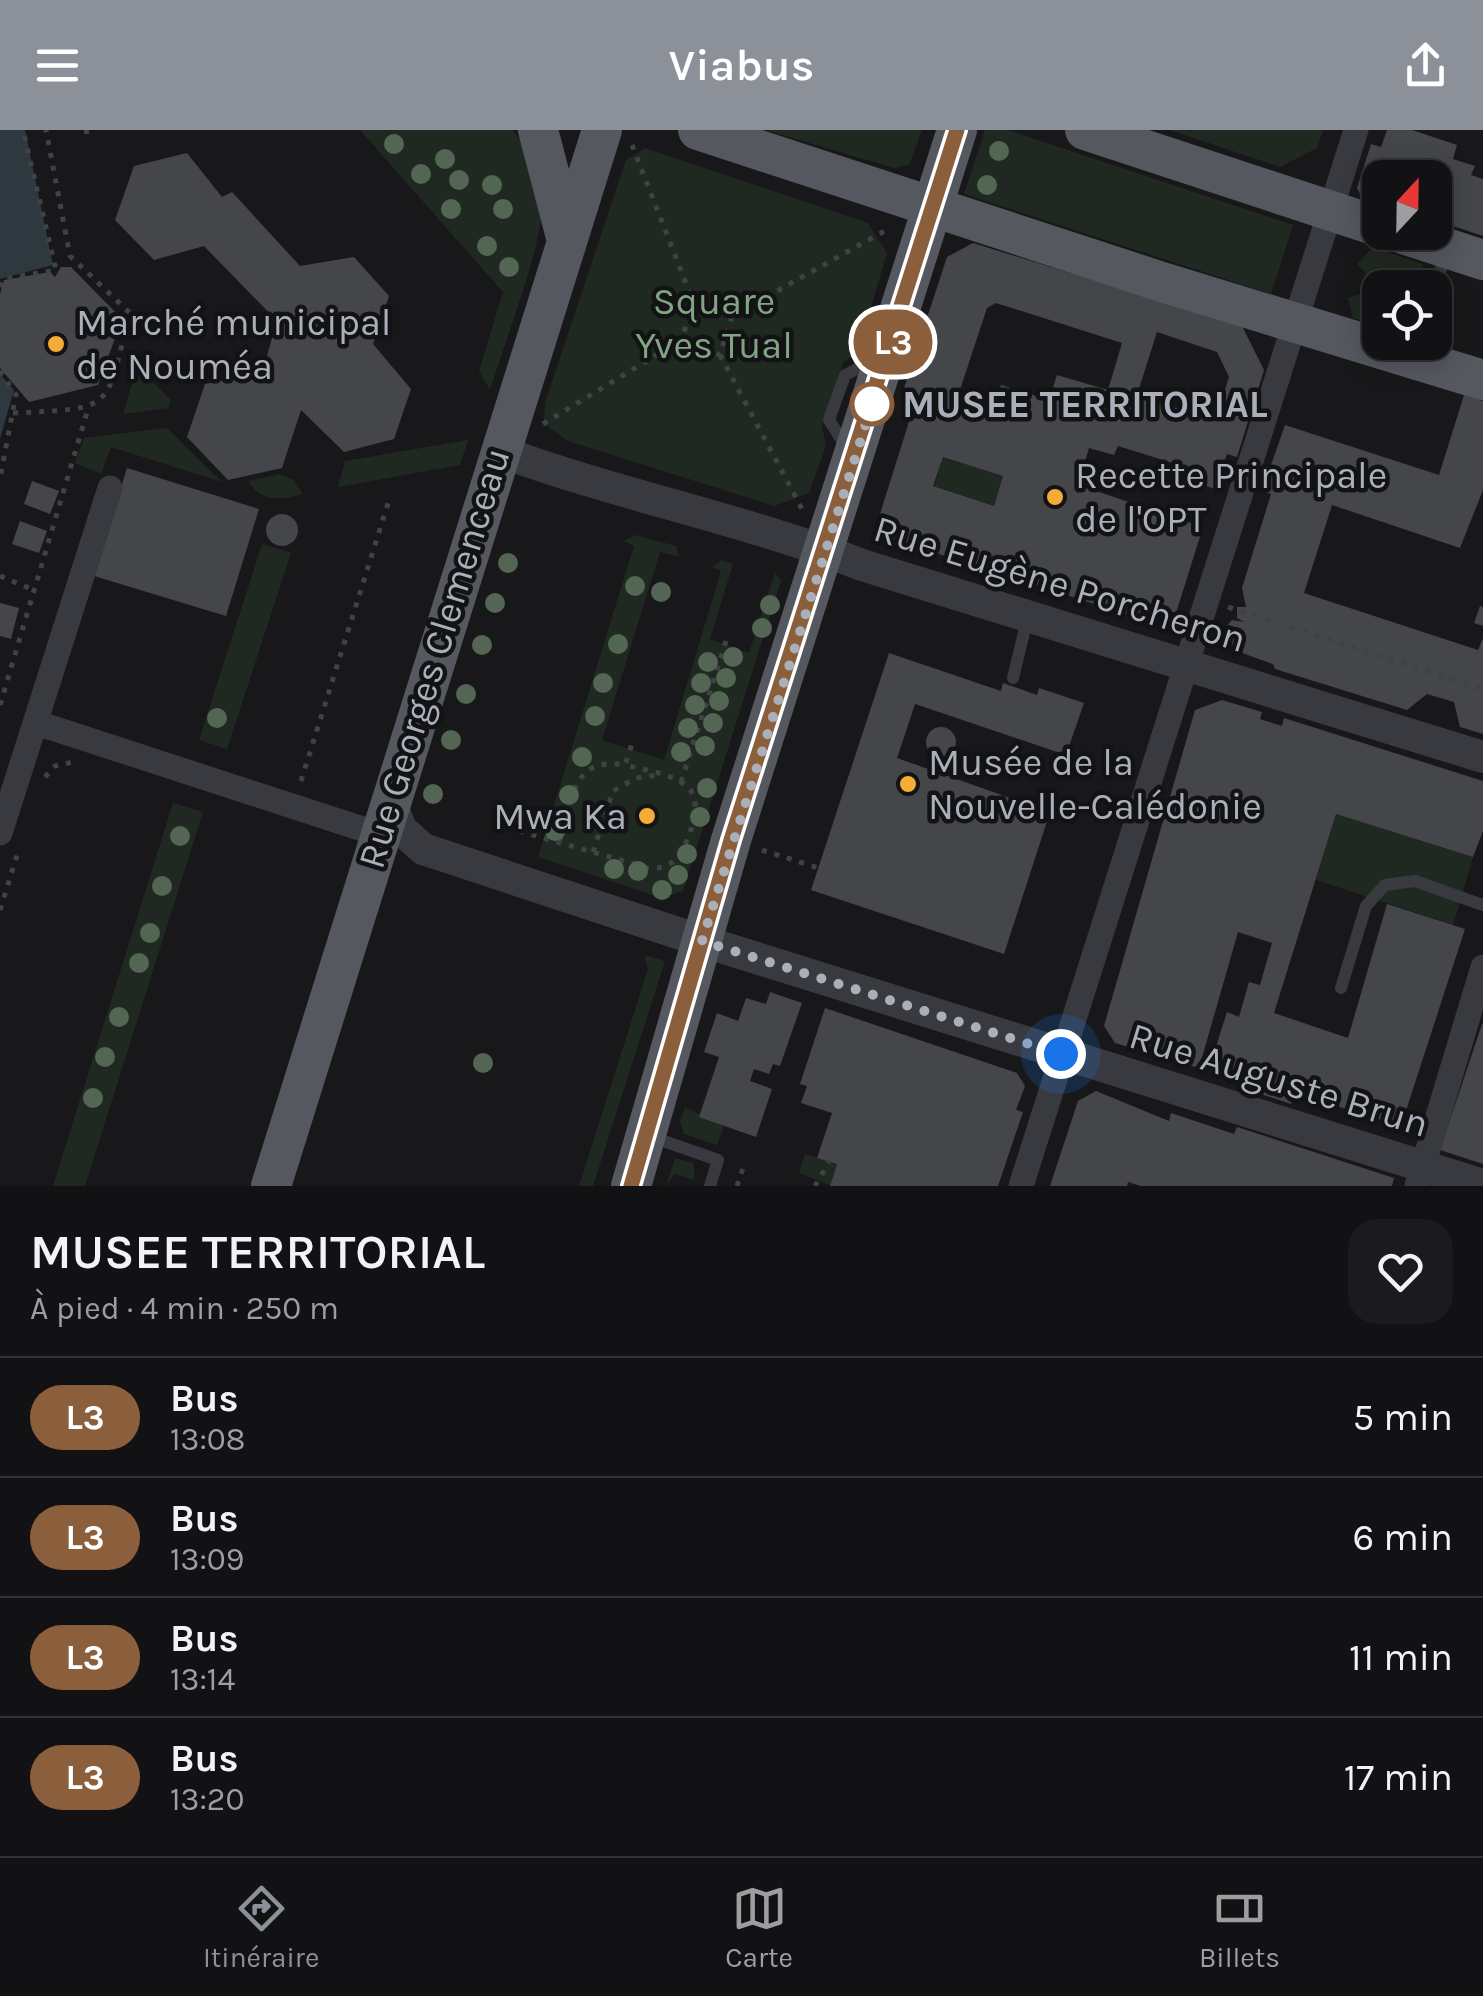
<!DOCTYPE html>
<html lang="fr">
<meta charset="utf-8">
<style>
body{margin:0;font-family:Karla,sans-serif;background:#1b1b1d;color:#f1f3f6;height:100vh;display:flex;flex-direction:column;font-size:38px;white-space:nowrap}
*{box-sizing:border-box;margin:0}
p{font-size:32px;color:#9c9ea0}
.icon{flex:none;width:55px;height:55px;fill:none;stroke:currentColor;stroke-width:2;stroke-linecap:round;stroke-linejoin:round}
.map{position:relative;height:1056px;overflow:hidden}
.panel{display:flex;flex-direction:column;background:#121214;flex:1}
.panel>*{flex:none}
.badge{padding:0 20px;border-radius:32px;font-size:35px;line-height:65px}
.needle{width:65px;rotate:22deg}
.fabs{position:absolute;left:1362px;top:30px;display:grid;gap:20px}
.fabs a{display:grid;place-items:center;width:90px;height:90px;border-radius:20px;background:#121214;box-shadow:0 5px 25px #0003,0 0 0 2px #313234;font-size:50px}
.you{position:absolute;width:50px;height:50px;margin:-25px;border:8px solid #fff;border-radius:50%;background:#1a73e8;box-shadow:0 0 0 15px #1a73e833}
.map>.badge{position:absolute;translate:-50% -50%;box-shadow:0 0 0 5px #fff}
.round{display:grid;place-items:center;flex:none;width:105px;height:105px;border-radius:30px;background:#1b1b1d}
.summary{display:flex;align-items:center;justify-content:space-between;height:170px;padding:0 30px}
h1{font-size:48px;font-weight:600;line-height:75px}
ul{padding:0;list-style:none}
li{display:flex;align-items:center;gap:30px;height:120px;padding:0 30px;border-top:2px solid #313234}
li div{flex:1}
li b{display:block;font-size:38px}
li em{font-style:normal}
li .badge{min-width:110px;font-weight:700;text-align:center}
header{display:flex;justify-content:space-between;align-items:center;height:130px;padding:0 30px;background:#8c9099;color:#fff;font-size:45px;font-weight:600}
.menu{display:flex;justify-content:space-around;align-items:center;height:140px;border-top:2px solid #313234;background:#121214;font-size:28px;color:#9c9ea0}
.menu a{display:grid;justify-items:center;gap:5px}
.menu .selected{color:#8c9099}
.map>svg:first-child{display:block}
.green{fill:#202921}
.water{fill:#2e383f}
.building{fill:#44464a;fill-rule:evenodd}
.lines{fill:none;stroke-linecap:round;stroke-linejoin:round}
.path{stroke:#3f4247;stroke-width:5;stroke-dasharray:5 8;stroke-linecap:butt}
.service{stroke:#393a40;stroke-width:12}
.minor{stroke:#393a40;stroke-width:25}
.tertiary{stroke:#393a40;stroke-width:32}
.primary{stroke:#55585f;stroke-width:40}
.tree{fill:#526653}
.line-casing{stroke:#fff;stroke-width:22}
.line{stroke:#8b5e3c;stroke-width:15}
.walk{stroke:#aab0ba;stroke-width:10;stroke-dasharray:0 18}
.poi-dot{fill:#f5ac36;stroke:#131316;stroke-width:4}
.stop-dot{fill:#fff;stroke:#8b5e3c;stroke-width:5}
.labels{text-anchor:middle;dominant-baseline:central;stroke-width:9;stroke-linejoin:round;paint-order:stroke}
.park-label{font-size:38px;fill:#81a582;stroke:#131316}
.poi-label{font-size:38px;fill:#aab0ba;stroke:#131316;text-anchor:start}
.stop-label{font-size:38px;font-weight:bold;fill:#aab0ba;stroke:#131316;text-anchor:start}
.street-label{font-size:38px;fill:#aab0ba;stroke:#131316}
</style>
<header><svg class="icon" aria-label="menu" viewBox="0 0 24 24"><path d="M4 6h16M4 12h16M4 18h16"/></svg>Viabus<svg class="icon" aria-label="share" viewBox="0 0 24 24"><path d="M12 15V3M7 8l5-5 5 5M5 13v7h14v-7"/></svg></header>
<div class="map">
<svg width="1483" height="1056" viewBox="0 0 1483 1056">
<rect width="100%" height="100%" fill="#18181a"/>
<g class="green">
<path d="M360 0H512C527 14 542 50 543 71 543 114 504 214 490 260L479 241 503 162Z"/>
<path d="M765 0H922L909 35 894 38Z"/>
<path d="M985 0H1008L1293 95 1271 164 964 64Z"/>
<path d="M1170 0H1323L1317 18 1280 37Z"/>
<path d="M645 18 868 93 887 123 857 224 844 231 822 296 826 316 809 363 774 376 568 311 544 294 545 273 626 30Z"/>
<path d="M1373 117 1423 134 1416 157 1380 158V197L1353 188 1348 168 1360 164 1366 144 1357 134Z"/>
<path d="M137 237 171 270 168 278 123 284Z"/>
<path d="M167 298 222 352 111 317 101 344 75 333 84 308Z"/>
<path d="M468 310 460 335 338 357 345 331Z"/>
<path d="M943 327 1003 346 994 376 934 356Z"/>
<path d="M280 344 294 350 303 364C281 370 262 373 248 351Z"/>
<path d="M635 405 676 416 679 427 660 422 602 610 664 630 721 441 712 437 722 430 733 434 710 509 749 523 775 443 781 451 683 761 662 768 538 727 634 416 624 411Z"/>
<path d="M262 414 291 423 227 619 199 610Z"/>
<path d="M173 673 203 682 85 1056H53Z"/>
<path d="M1336 684 1473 727 1453 795 1316 750Z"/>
<path d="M644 825 665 831 593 1056H579L648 839Z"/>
<path d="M685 977 724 996 717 1015 684 1004 680 992Z"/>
<path d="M805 1024 837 1034 830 1055 799 1043Z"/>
<path d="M675 1028 694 1033V1050L674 1044 666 1056Z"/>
</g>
<g class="water">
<path d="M0 0H25L53 135 0 149Z"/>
<path d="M0 244 14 260 0 309Z"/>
</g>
<g class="building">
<path d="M1387 0H1412L1457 15 1453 29 1475 36 1471 45 1483 49V106L1435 90 1451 34 1436 79 1435 48H1380V83L1368 79 1357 58 1371 14 1381 17Z"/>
<path d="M187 23 222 67 232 62 300 136 354 127 389 166 373 214 411 259 394 309 344 322 301 280 282 338 228 350 187 307 205 254 262 243 277 191 204 116 154 130 115 90 134 36Z"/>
<path d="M973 113 1242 196 1264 240 1237 327 1227 324 1215 359 1191 351 1195 340 1118 316 1114 325 1089 318 1078 355 1203 397 1176 483 1162 478 1156 494 874 403 918 263 904 258 947 127ZM996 173 1122 213 1108 260 1057 245 1049 270 1001 255 989 287 955 275 987 178ZM1157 202 1217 222 1229 247 1215 291 1137 265ZM943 327 1003 346 994 376 933 356Z"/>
<path d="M61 137H71L122 189 98 255 29 272 0 238V164L4 150 50 142 55 147Z"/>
<path d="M1464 265 1483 271V360L1460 418 1332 375 1304 463 1478 520 1483 508V604L1460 597 1454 572 1427 564 1407 580 1275 539 1273 534 1234 520 1226 497 1232 490 1244 492 1237 488V477H1246L1242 458 1271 364 1262 361 1285 295 1439 345Z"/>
<path d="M127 338 259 379 226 486 94 446Z"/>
<path d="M32 351 59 361 50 384 24 374Z"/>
<circle cx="282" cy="400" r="16"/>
<path d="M20 391 47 401 39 423 12 414Z"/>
<path d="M0 473 19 478 11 509 0 506Z"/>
<path d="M1480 476 1483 477V496L1474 493Z"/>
<path d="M889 523 1001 561 1003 553 1037 565 1039 558 1084 573 1066 625 915 574 897 628 1050 682 1004 824 811 760Z"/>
<path d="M1222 570 1262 582 1260 589 1282 596 1284 588 1483 651V701L1473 727 1336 684 1274 883 1348 908 1387 774 1465 799 1401 996 1294 963 1291 974 1249 960 1253 948 1212 929 1227 882 1239 887 1249 852 1260 855 1272 813 1238 802 1199 938 1115 913 1104 896 1195 580Z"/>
<circle cx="941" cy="612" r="15"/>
<path d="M770 862 802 873 780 936 773 934 769 944 754 939 750 951 772 959 756 1007 699 987 719 927 704 922 717 883 738 891 746 868 766 874Z"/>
<path d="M825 878 1017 943 1025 956 1016 980 1023 982 998 1056H830L837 1034 817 1028 832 983 801 973 807 956 800 954Z"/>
<path d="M1482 894H1483V1034L1440 1020Z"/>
<path d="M1096 961 1169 991 1171 983 1234 1004 1237 997 1394 1048 1392 1056H1141L1128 1052 1127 1056H1050L1078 971Z"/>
</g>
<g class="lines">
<g class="path">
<path d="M86 0 87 4"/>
<path d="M632 15 694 174 681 210 720 225 732 186 694 174"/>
<path d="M0 157 3 149 56 140 23 0"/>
<path d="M732 186 890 98"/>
<path d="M720 225 802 379"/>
<path d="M0 241 16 265 0 348"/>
<path d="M13 283C117 278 104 282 130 183L70 126 46 0"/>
<path d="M543 294 681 210"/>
<path d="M0 446 36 461"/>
<path d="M1228 477 1483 559"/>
<path d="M0 575 88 279"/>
<path d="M45 647 55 636 73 632"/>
<path d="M301 651 390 367"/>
<path d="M681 652 727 508"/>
<path d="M519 701 648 738C657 738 664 738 671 733 686 722 703 678 691 661 679 644 644 640 625 635L633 611"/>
<path d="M560 710C573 669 571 626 625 635"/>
<path d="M762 720 818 738"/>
<path d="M593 722 613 661 636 648 658 645"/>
<path d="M0 780 19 719"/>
<path d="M737 1056 743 1038"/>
<path d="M815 1056 829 1032"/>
</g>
<g class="service">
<path d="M1435 160 1446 121"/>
<path d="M1435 170 1447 186 1435 192"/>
<path d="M847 318 829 290 845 245 875 230"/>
<path d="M1013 548 1028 486"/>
<path d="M1341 858 1366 776 1385 755 1415 751 1483 775"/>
<path d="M652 1007 718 1030 710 1056"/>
</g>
<g class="minor">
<path d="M37 593 378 704"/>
<path d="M0 703 110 358"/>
<path d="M1021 1056 1356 0"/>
<path d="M1417 1056 1483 837"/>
</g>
<g class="tertiary">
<path d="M499 321C618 365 744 389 862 435L1483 627"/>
<path d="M390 671 401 699 423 719 702 811 1483 1055"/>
</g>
<g class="primary">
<path d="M538 0 566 107"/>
<path d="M698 0 1162 152 1483 250"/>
<path d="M1085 0 1380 97"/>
<path d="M1397 102 1483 130"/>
<path d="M271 1056 602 0"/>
<path d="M631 1056 731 710 957 0"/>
</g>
</g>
<g class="tree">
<circle cx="394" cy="14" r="10"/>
<circle cx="999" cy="21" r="10"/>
<circle cx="445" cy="29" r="10"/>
<circle cx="421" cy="44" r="10"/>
<circle cx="459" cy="50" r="10"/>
<circle cx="492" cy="55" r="10"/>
<circle cx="987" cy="55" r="10"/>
<circle cx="451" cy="79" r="10"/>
<circle cx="503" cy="79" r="10"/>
<circle cx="487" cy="116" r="10"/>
<circle cx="509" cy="137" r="10"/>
<circle cx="508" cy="433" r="10"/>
<circle cx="635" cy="456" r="10"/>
<circle cx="661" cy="462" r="10"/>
<circle cx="495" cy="473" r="10"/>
<circle cx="770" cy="475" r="10"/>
<circle cx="762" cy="498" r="10"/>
<circle cx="618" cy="514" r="10"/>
<circle cx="482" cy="515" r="10"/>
<circle cx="733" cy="527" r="10"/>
<circle cx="708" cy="532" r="10"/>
<circle cx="726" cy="548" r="10"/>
<circle cx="603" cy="553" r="10"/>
<circle cx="701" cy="553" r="10"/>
<circle cx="466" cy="564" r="10"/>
<circle cx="719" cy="571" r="10"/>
<circle cx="695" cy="575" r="10"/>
<circle cx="595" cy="586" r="10"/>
<circle cx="217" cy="588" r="10"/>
<circle cx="713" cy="593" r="10"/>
<circle cx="688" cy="598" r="10"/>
<circle cx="451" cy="610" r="10"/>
<circle cx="705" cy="616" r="10"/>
<circle cx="681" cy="622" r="10"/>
<circle cx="582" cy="627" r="10"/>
<circle cx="707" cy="658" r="10"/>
<circle cx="433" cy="664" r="10"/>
<circle cx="569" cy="665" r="10"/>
<circle cx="700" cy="687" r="10"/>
<circle cx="555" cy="701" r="10"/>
<circle cx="180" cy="706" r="10"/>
<circle cx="687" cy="724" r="10"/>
<circle cx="614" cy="739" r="10"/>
<circle cx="638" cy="741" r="10"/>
<circle cx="678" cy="745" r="10"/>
<circle cx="162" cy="756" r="10"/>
<circle cx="662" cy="760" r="10"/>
<circle cx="150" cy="803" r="10"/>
<circle cx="139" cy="833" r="10"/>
<circle cx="119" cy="887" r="10"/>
<circle cx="105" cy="927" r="10"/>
<circle cx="483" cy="933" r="10"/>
<circle cx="93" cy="968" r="10"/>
</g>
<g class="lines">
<defs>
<path id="line" d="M631 1056 731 710 957 0"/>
</defs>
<use href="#line" class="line-casing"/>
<use href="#line" class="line"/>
<path class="walk" d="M872 274 877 259 702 811 1061 924"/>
</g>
<g class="poi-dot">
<circle cx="56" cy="214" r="10"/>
<circle cx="1055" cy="367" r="10"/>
<circle cx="908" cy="654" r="10"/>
<circle cx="647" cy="686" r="10"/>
</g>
<circle class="stop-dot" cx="872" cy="274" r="20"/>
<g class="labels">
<g class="park-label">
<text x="714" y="171">Square<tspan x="714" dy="44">Yves Tual</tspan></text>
</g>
<g class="poi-label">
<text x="76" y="192">Marché municipal<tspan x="76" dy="44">de Nouméa</tspan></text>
<text x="1075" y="345">Recette Principale<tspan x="1075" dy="44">de l'OPT</tspan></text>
<text x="928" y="632">Musée de la<tspan x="928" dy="44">Nouvelle-Calédonie</tspan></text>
<text x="627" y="686" text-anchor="end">Mwa Ka</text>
</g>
<g class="stop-label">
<text x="902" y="274">MUSEE TERRITORIAL</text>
</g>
<g class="street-label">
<text transform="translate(1060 454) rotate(17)">Rue Eugène Porcheron</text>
<text transform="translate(434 528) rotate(-73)">Rue Georges Clemenceau</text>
<text transform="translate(1279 950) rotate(17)">Rue Auguste Brun</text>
</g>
</g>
</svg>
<div class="fabs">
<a><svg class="needle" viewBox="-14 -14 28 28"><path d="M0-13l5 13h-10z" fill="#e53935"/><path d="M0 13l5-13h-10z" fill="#9c9ea0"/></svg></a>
<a><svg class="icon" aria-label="locate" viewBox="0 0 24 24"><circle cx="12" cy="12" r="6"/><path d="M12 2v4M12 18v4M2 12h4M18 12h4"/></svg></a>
</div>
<div class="you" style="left:1061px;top:924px"></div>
<b class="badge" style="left:893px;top:212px;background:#8b5e3c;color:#fff">L3</b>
</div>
<section class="panel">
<div class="summary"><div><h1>MUSEE TERRITORIAL</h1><p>À pied · 4 min · 250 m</p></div><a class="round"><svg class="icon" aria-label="heart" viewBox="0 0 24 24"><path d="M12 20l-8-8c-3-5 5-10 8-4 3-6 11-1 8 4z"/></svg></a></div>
<ul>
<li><span class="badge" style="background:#8b5e3c;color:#fff">L3</span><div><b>Bus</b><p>13:08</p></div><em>5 min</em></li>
<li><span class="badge" style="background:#8b5e3c;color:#fff">L3</span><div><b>Bus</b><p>13:09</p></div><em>6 min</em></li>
<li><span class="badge" style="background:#8b5e3c;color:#fff">L3</span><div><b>Bus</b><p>13:14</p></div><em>11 min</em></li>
<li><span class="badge" style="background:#8b5e3c;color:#fff">L3</span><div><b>Bus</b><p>13:20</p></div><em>17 min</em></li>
</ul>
</section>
<nav class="menu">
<a class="selected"><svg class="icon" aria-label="directions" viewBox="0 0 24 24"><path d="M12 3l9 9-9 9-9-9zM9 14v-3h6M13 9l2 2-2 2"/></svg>Itinéraire</a>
<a><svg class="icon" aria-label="map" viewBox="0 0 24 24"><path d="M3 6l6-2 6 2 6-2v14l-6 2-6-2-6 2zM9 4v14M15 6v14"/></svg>Carte</a>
<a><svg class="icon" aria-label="tickets" viewBox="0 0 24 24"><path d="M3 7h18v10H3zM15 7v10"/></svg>Billets</a>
</nav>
